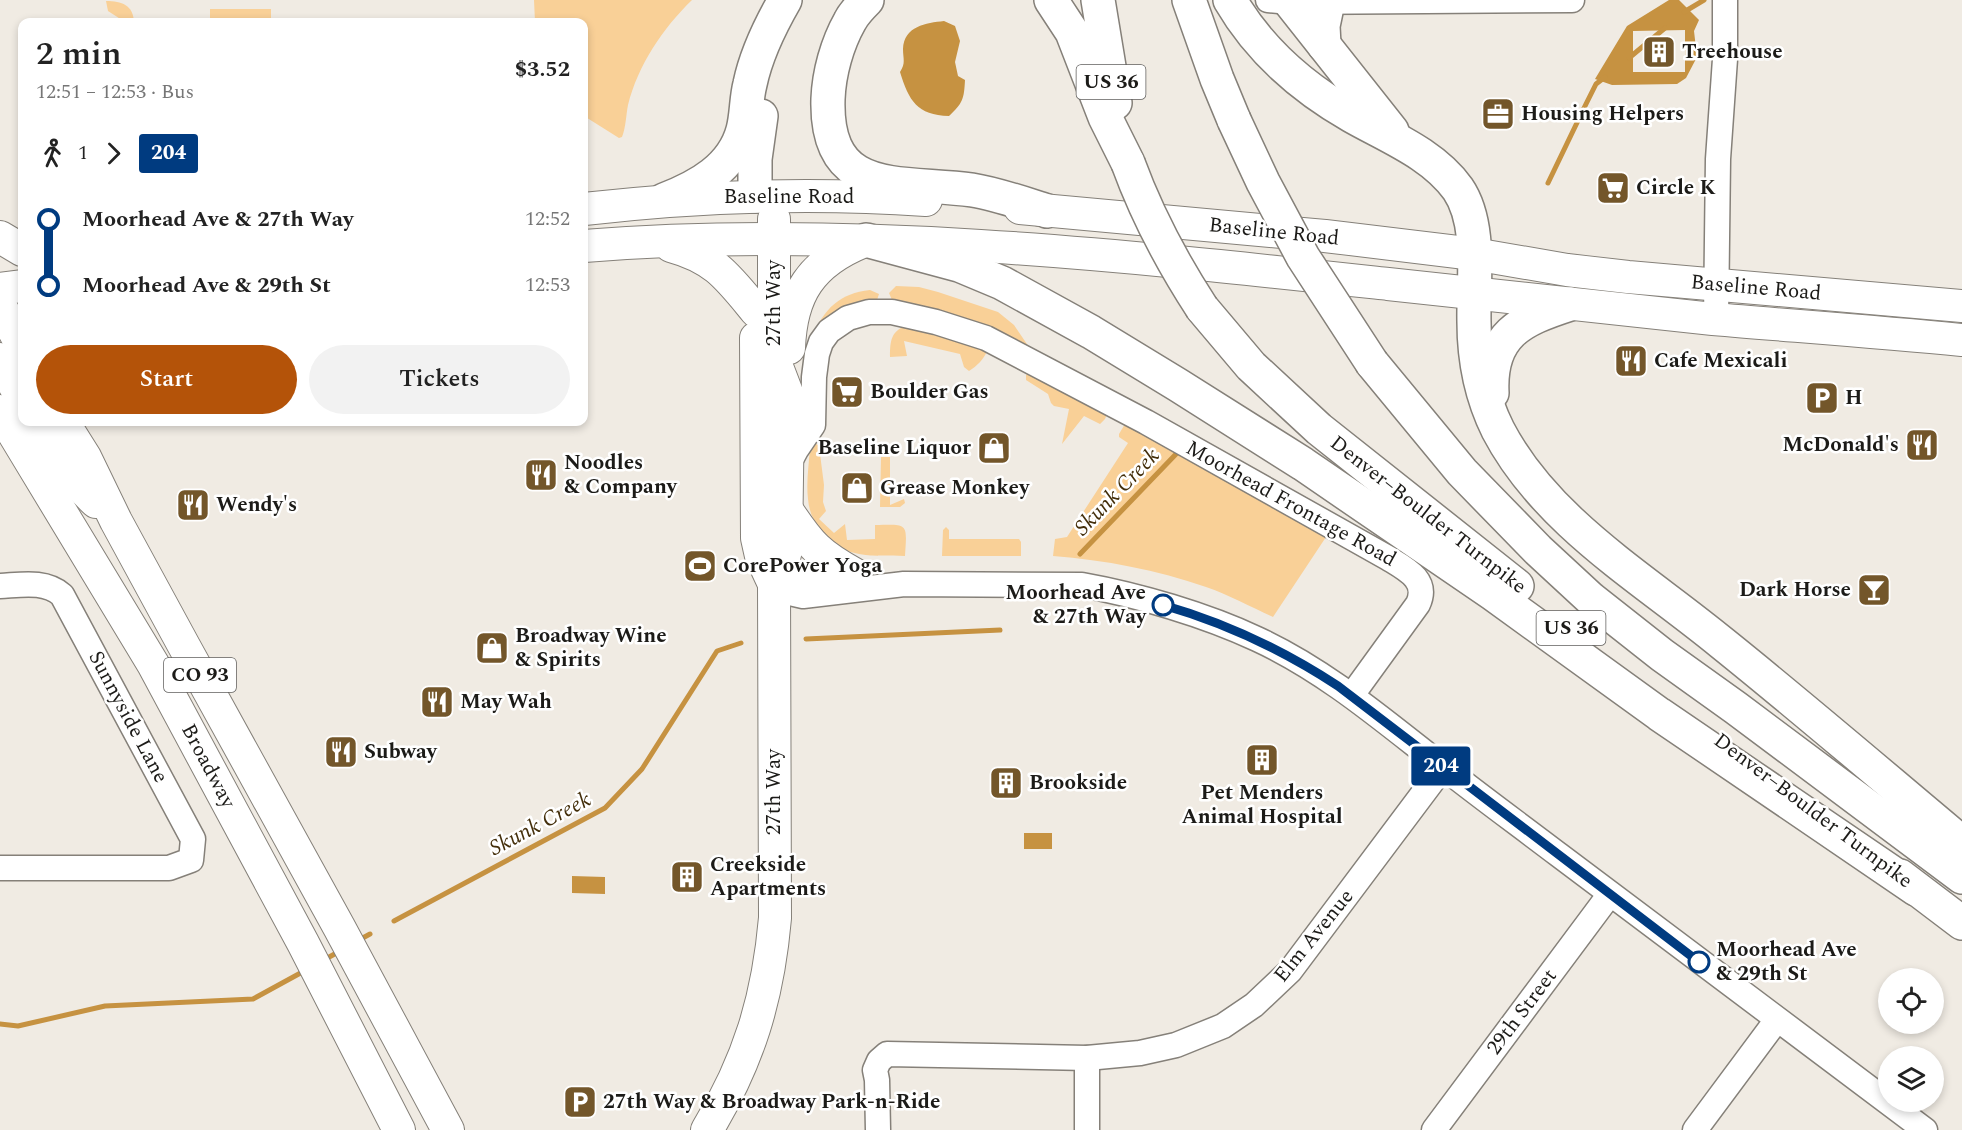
<!DOCTYPE html>
<meta charset="utf-8">
<style>
body{margin:0;font-family:Spectral,serif;background:#f2f2f2;color:#222;height:100vh;display:flex;flex-direction:column;font-size:22px;white-space:nowrap}
*{box-sizing:border-box;margin:0}
p{font-size:20px;color:#767676}
.icon{flex:none;width:33px;height:33px;fill:none;stroke:currentColor;stroke-width:2;stroke-linecap:round;stroke-linejoin:round}
.map{position:relative;flex:1;overflow:hidden}
.panel{position:absolute;left:18px;top:18px;width:570px;height:408px;display:flex;flex-direction:column;background:#fff;border-radius:12px;box-shadow:0 3px 9px #0003}
.panel>*{flex:none}
.badge{padding:0 12px;border-radius:4px;font-size:21px;line-height:39px}
.fabs{position:absolute;left:1878px;top:968px;display:grid;gap:12px}
.fabs a{display:grid;place-items:center;width:66px;height:66px;border-radius:50%;background:#fff;box-shadow:0 3px 9px #0003;font-size:30px}
.map>.badge{position:absolute;translate:-50% -50%;box-shadow:0 0 0 3px #fff}
.legs{display:flex;align-items:center;gap:9px;height:66px;padding:0 18px;font-size:20px}
.legs p{margin-inline-start:auto}
.head{display:flex;align-items:center;justify-content:space-between;height:102px;padding:0 18px}
h1{font-size:33px;font-weight:600;line-height:45px}
.cta{display:flex;gap:12px;margin-top:auto;padding:12px 18px}
.cta a{flex:1;height:69px;border-radius:36px;background:#b45309;color:#fff;font-size:24px;font-weight:600;line-height:69px;text-align:center}
.cta a+a{background:#f2f2f2;color:#222}
ul{padding:0 18px;list-style:none}
li{display:flex;align-items:center;gap:21px;height:66px;font-size:22px}
li i{display:grid;place-items:center;width:9px;height:100%;margin:0 8px;background:currentColor}
li i::after{content:'';width:15px;height:15px;margin:-8px;border:4px solid;border-radius:50%;background:#fff}
li p{margin-inline-start:auto}
li:first-child i{background:linear-gradient(#0000 50%,currentColor 0)}
li:last-child i{background:linear-gradient(currentColor 50%,#0000 0)}
.map>svg:first-child{display:block}
.green{fill:#f9d097}
.water{fill:#c69241;fill-rule:evenodd}
.lines{fill:none;stroke-linecap:round;stroke-linejoin:round}
.stream{stroke:#c69241;stroke-width:5}
.minor-casing{stroke:#858079;stroke-width:27}
.major-casing{stroke:#858079;stroke-width:34}
.highway-casing{stroke:#858079;stroke-width:36}
.minor{stroke:#fff;stroke-width:24}
.major{stroke:#fff;stroke-width:32}
.highway{stroke:#fff;stroke-width:33}
.highway-bridge-casing{stroke:#858079;stroke-width:36;stroke-linecap:butt}
.highway-bridge{stroke:#fff;stroke-width:33}
.line-1-casing{stroke:#fff;stroke-width:14}
.line-1{stroke:#003b80;stroke-width:9}
.stop-1-dot{fill:#fff;stroke:#003b80;stroke-width:3}
.labels{text-anchor:middle;dominant-baseline:central;stroke-width:5;stroke-linejoin:round;paint-order:stroke}
.shield{fill:#fff;stroke:#605f5d;stroke-width:1.5}
.shield-label{font-size:20px;font-weight:bold;fill:#1c1b18}
.poi-label{font-size:21px;font-weight:bold;fill:#1c1b18;stroke:#fff;text-anchor:start}
.street-label{font-size:21px;fill:#1c1b18;stroke:#fff}
.stop-label{font-size:21px;font-weight:bold;fill:#1c1b18;stroke:#fff;text-anchor:end}
.water-label{font-size:22px;font-style:italic;fill:#442f0b;stroke:#fff}
</style>
<div class="map">
<svg width="1962" height="1130" viewBox="0 0 1962 1130">
<rect width="100%" height="100%" fill="#f0ebe3"/>
<g class="green">
<path d="M534 0H692C663 28 638 65 628 105 626 115 626 127 622 137L619 138 584 116V22H535Z"/>
<path d="M106 1C122 1 133 5 134 22H125L108 11Z"/>
<rect x="210" y="9" width="61" height="13"/>
<path d="M896 286 919 287 938 292 998 312 1014 325 1031 350 977 322 892 300 889 293Z"/>
<path d="M870 290 879 294 877 300 813 335C824 309 840 293 870 290Z"/>
<path d="M906 326 924 329 987 351C984 359 977 366 969 371L964 367 960 354 904 341 907 356 890 357C890 341 891 331 906 326Z"/>
<path d="M1030 372 1107 414 1105 419 1100 424 1084 416 1062 444 1069 409 1054 406 1051 403 1048 394 1026 380V375Z"/>
<path d="M1125 424 1328 534 1273 617C1251 607 1229 595 1206 587 1157 570 1105 560 1053 556L1055 539 1067 537 1128 443 1119 437V434Z"/>
<path d="M815 443 819 446 824 485 823 502 826 511 819 519 834 533 845 524 847 540 875 539V525C909 524 907 523 905 556 872 555 847 560 823 533 814 523 809 512 808 499 806 482 809 464 810 447Z"/>
<path d="M881 457H890V505L904 499 905 503 900 507H880Z"/>
<path d="M946 527 949 530V539H1019L1021 542V556H942L943 530Z"/>
</g>
<g class="water">
<path d="M1669 0H1679L1699 20 1694 31 1697 57 1686 78 1677 84 1612 85 1595 79 1627 26ZM1685 30V72H1633V31Z"/>
<path d="M944 21 955 26 960 41 955 62 958 76 965 80C964 99 963 103 949 116 917 115 909 101 900 72 906 63 903 59 903 49 904 26 926 23 944 21Z"/>
<rect x="1024" y="833" width="28" height="16"/>
<path d="M572 876 605 877V894L572 893Z"/>
</g>
<g class="lines">
<g class="stream">
<path d="M1684 12 1704 0"/>
<path d="M1629 58 1665 28"/>
<path d="M1548 183 1586 104 1596 84 1605 77"/>
<path d="M1080 554 1177 453"/>
<path d="M806 639 1000 630"/>
<path d="M394 921 605 808 642 769 717 651 741 643"/>
<path d="M359 940 370 934"/>
<path d="M322 961 340 951"/>
<path d="M0 1024 18 1026 105 1006 253 999 306 970"/>
</g>
<defs>
<g id="minor">
<path d="M1268 0 1290 2 1572 0"/>
<path d="M1716 319 1718 159 1725 59V0"/>
<path d="M788 465 796 450 813 425 814 377 817 354 821 342 829 331 848 318 869 312H892L936 322 986 338 1146 422 1388 558C1406 569 1429 580 1418 604L1352 695"/>
<path d="M774 584 790 593 803 596 904 584 1082 585C1138 595 1206 615 1257 639 1322 669 1377 715 1433 759 1474 792 1517 823 1559 855 1680 947 1802 1039 1925 1130"/>
<path d="M774 584C799 569 827 574 856 575"/>
<path d="M0 586C21 585 45 580 62 595L193 839 191 860 169 868H0"/>
<path d="M1087 1058V1130"/>
<path d="M878 1130 877 1080 875 1070 879 1061 887 1054 1087 1058 1140 1053 1176 1045 1223 1026 1254 1005 1290 971 1443 767"/>
<path d="M1434 1130 1610 894"/>
<path d="M1695 1130 1776 1021"/>
</g>
<g id="major">
<path d="M1020 208 1325 236 1474 254 1567 270 1628 277 1962 306"/>
<path d="M584 209C697 196 811 192 926 200"/>
<path d="M0 237 22 250"/>
<path d="M584 246C852 225 1121 255 1388 284 1496 296 1604 308 1713 319 1796 326 1879 332 1962 340"/>
<path d="M671 246C715 258 728 277 756 311"/>
<path d="M0 289 22 286"/>
<path d="M0 305 22 346"/>
<path d="M756 338 757 538 761 556 774 584"/>
<path d="M789 348C791 294 811 263 862 242"/>
<path d="M0 359 22 399"/>
<path d="M0 411 153 664 303 943 399 1130"/>
<path d="M35 422C52 451 71 479 96 502"/>
<path d="M63 422 85 457 116 521 184 646 339 927 448 1130"/>
<path d="M787 510C810 545 819 555 856 575"/>
<path d="M707 1130C749 1061 768 998 775 918L774 584 783 562 786 550 788 406 787 393 774 359V219"/>
</g>
<g id="highway">
<path d="M867 0C861 6 854 13 850 21 837 44 829 73 828 99 825 199 901 180 972 190 997 194 1022 203 1047 211"/>
<path d="M1051 0 1072 32 1105 117 1128 163"/>
<path d="M1098 0 1115 103"/>
<path d="M1189 0 1217 79 1234 120"/>
<path d="M1230 0C1259 50 1303 88 1352 116 1389 137 1433 154 1458 189 1482 224 1473 282 1474 322 1474 360 1481 396 1498 430 1546 522 1643 578 1722 643 1803 708 1882 776 1962 843"/>
<path d="M1290 2 1392 131"/>
<path d="M1324 45 1323 26 1328 2"/>
<path d="M755 196V159L761 116"/>
<path d="M664 200C698 187 733 168 743 130 747 115 746 99 750 84 756 55 770 26 785 0"/>
<path d="M866 240 959 265 1002 283 1091 332 1178 385 1303 464 1493 594 1659 714 1916 889"/>
<path d="M1202 308 1251 366 1319 429 1517 586"/>
<path d="M1372 363 1462 472 1538 550 1591 599 1662 655 1736 708 1962 877"/>
<path d="M1492 393C1489 335 1520 320 1570 304"/>
<path d="M1900 876 1962 923"/>
</g>
</defs>
<use href="#minor" class="minor-casing"/>
<use href="#major" class="major-casing"/>
<use href="#highway" class="highway-casing"/>
<use href="#minor" class="minor"/>
<use href="#major" class="major"/>
<use href="#highway" class="highway"/>
<defs>
<g id="highway-bridge">
<path d="M1234 120 1263 182 1303 257 1372 363"/>
<path d="M1128 163C1147 215 1172 262 1202 308"/>
</g>
</defs>
<use href="#highway-bridge" class="highway-bridge-casing"/>
<use href="#highway-bridge" class="highway-bridge"/>
</g>
<g class="lines">
<defs>
<path id="line-1" d="M1163 605C1226 623 1283 650 1338 686L1699 962"/>
</defs>
<use href="#line-1" class="line-1-casing"/>
<use href="#line-1" class="line-1"/>
</g>
<defs>
<symbol id="building-square" viewBox="-11 -11 22 22"><rect x="-9" y="-9" width="18" height="18" rx="4" fill="#73562a" stroke="#fff"/><path d="M-4-6H4V6H1V3H-1V6H-4ZM-2.5-4.3h1.7v1.8h-1.7ZM.8-4.3h1.7v1.8H.8ZM-2.5-1h1.7V.8h-1.7ZM.8-1h1.7V.8H.8Z" fill="#fff"/></symbol>
<symbol id="office-square" viewBox="-11 -11 22 22"><rect x="-9" y="-9" width="18" height="18" rx="4" fill="#73562a" stroke="#fff"/><path d="M-6-3h4V-5.5h4V-3h4V5H-6ZM-1-4.5V-3h2v-1.5ZM-6 0V1H6V0Z" fill="#fff"/></symbol>
<symbol id="supermarket-square" viewBox="-11 -11 22 22"><rect x="-9" y="-9" width="18" height="18" rx="4" fill="#73562a" stroke="#fff"/><path d="M-6-5.5h2.5l.6 2H6L4.5 2H-2.5L-4.4-4H-6ZM-1.5 3.2a1.3 1.3 0 1 0 .1 0ZM3 3.2a1.3 1.3 0 1 0 .1 0Z" fill="#fff"/></symbol>
<symbol id="restaurant-square" viewBox="-11 -11 22 22"><rect x="-9" y="-9" width="18" height="18" rx="4" fill="#73562a" stroke="#fff"/><path d="M-5-6h1v4h1v-4h1v4h1v-4h1v5L-1.5 .5V6h-2V.5L-5-1ZM5-6V6H3V1.5H1.5Q1.5-4 5-6Z" fill="#fff"/></symbol>
<symbol id="parking-square" viewBox="-11 -11 22 22"><rect x="-9" y="-9" width="18" height="18" rx="4" fill="#73562a" stroke="#fff"/><path d="M-3.5-5.5H1a3.5 3.5 0 0 1 0 7H-1V5.5H-3.5ZM-1-3.4V-.6H.8a1.4 1.4 0 0 0 0-2.8Z" fill="#fff"/></symbol>
<symbol id="shop-square" viewBox="-11 -11 22 22"><rect x="-9" y="-9" width="18" height="18" rx="4" fill="#73562a" stroke="#fff"/><path d="M-5-2.5h2.3a2.7 3.5 0 0 1 5.4 0H5L5.5 6h-11ZM-1.5-2.5h3a1.5 2.3 0 0 0-3 0Z" fill="#fff"/></symbol>
<symbol id="stadium-square" viewBox="-11 -11 22 22"><rect x="-9" y="-9" width="18" height="18" rx="4" fill="#73562a" stroke="#fff"/><path d="M0-5a6.5 5 0 1 0 0 10a6.5 5 0 1 0 0-10ZM-3.5-1.8h7v3.6h-7Z" fill="#fff"/></symbol>
<symbol id="bar-square" viewBox="-11 -11 22 22"><rect x="-9" y="-9" width="18" height="18" rx="4" fill="#73562a" stroke="#fff"/><path d="M-6-5H6L.8 .8V4.5H3.5V6h-7V4.5H-.8V.8Z" fill="#fff"/></symbol>
</defs>
<g fill-rule="evenodd">
<use href="#building-square" x="1640" y="33" width="38" height="38"/>
<use href="#office-square" x="1479" y="95" width="38" height="38"/>
<use href="#supermarket-square" x="1594" y="169" width="38" height="38"/>
<use href="#restaurant-square" x="1612" y="342" width="38" height="38"/>
<use href="#supermarket-square" x="828" y="373" width="38" height="38"/>
<use href="#parking-square" x="1803" y="379" width="38" height="38"/>
<use href="#restaurant-square" x="1903" y="426" width="38" height="38"/>
<use href="#shop-square" x="975" y="429" width="38" height="38"/>
<use href="#restaurant-square" x="522" y="456" width="38" height="38"/>
<use href="#shop-square" x="838" y="469" width="38" height="38"/>
<use href="#restaurant-square" x="174" y="486" width="38" height="38"/>
<use href="#stadium-square" x="681" y="547" width="38" height="38"/>
<use href="#bar-square" x="1855" y="571" width="38" height="38"/>
<use href="#shop-square" x="473" y="629" width="38" height="38"/>
<use href="#restaurant-square" x="418" y="683" width="38" height="38"/>
<use href="#restaurant-square" x="322" y="733" width="38" height="38"/>
<use href="#building-square" x="1243" y="741" width="38" height="38"/>
<use href="#building-square" x="987" y="764" width="38" height="38"/>
<use href="#building-square" x="668" y="858" width="38" height="38"/>
<use href="#parking-square" x="561" y="1083" width="38" height="38"/>
</g>
<g class="stop-1-dot">
<circle cx="1163" cy="605" r="10"/>
<circle cx="1699" cy="962" r="10"/>
</g>
<g class="labels">
<g class="shield">
<rect x="1076.5" y="65" width="69" height="34" rx="4.5"/>
<rect x="1536.5" y="611" width="69" height="34" rx="4.5"/>
<rect x="164" y="658" width="72" height="34" rx="4.5"/>
</g>
<g class="shield-label">
<text x="1111" y="82">US 36</text>
<text x="1571" y="628">US 36</text>
<text x="200" y="675">CO 93</text>
</g>
<g class="poi-label">
<text x="1682" y="52">Treehouse</text>
<text x="1521" y="114">Housing Helpers</text>
<text x="1636" y="188">Circle K</text>
<text x="1654" y="361">Cafe Mexicali</text>
<text x="870" y="392">Boulder Gas</text>
<text x="1845" y="398">H</text>
<text x="1899" y="445" text-anchor="end">McDonald's</text>
<text x="971" y="448" text-anchor="end">Baseline Liquor</text>
<text x="564" y="463">Noodles<tspan x="564" dy="24">&amp; Company</tspan></text>
<text x="880" y="488">Grease Monkey</text>
<text x="216" y="505">Wendy's</text>
<text x="723" y="566">CorePower Yoga</text>
<text x="1851" y="590" text-anchor="end">Dark Horse</text>
<text x="515" y="636">Broadway Wine<tspan x="515" dy="24">&amp; Spirits</tspan></text>
<text x="460" y="702">May Wah</text>
<text x="364" y="752">Subway</text>
<text x="1029" y="783">Brookside</text>
<text x="1262" y="793" text-anchor="middle">Pet Menders<tspan x="1262" dy="24">Animal Hospital</tspan></text>
<text x="710" y="865">Creekside<tspan x="710" dy="24">Apartments</tspan></text>
<text x="603" y="1102">27th Way &amp; Broadway Park-n-Ride</text>
</g>
<g class="street-label">
<text x="789" y="197">Baseline Road</text>
<text transform="translate(1274 232) rotate(6)">Baseline Road</text>
<text transform="translate(1756 288) rotate(5)">Baseline Road</text>
<text transform="translate(774 303) rotate(-90)">27th Way</text>
<text transform="translate(1291 504) rotate(29)">Moorhead Frontage Road</text>
<text transform="translate(1428 515) rotate(38)">Denver–Boulder Turnpike</text>
<text transform="translate(128 717) rotate(62)">Sunnyside Lane</text>
<text transform="translate(208 766) rotate(62)">Broadway</text>
<text transform="translate(774 792) rotate(-90)">27th Way</text>
<text transform="translate(1813 811) rotate(37)">Denver–Boulder Turnpike</text>
<text transform="translate(1314 936) rotate(-51)">Elm Avenue</text>
<text transform="translate(1522 1012) rotate(-53)">29th Street</text>
</g>
<g class="stop-label">
<text x="1146" y="593">Moorhead Ave<tspan x="1146" dy="24">&amp; 27th Way</tspan></text>
<text x="1716" y="950" text-anchor="start">Moorhead Ave<tspan x="1716" dy="24">&amp; 29th St</tspan></text>
</g>
<g class="water-label">
<text transform="translate(1117 492) rotate(-46)">Skunk Creek</text>
<text transform="translate(540 824) rotate(-28)">Skunk Creek</text>
</g>
</g>
</svg>
<div class="fabs">
<a><svg class="icon" aria-label="locate" viewBox="0 0 24 24"><circle cx="12" cy="12" r="6"/><path d="M12 2v4M12 18v4M2 12h4M18 12h4"/></svg></a>
<a><svg class="icon" aria-label="layers" viewBox="0 0 24 24"><path d="M12 4l9 5-9 5-9-5zM3 14l9 5 9-5"/></svg></a>
</div>
<b class="badge" style="left:1441px;top:766px;background:#003b80;color:#fff">204</b>
<section class="panel">
<div class="head"><div><h1>2 min</h1><p>12:51 – 12:53 · Bus</p></div><b>$3.52</b></div>
<div class="legs"><svg class="icon" aria-label="walk" viewBox="0 0 24 24"><circle cx="13" cy="4" r="2"/><path d="M13 8l-2 6 4 7M11 14l-3 7M7 12l3-4h3l4 4"/></svg>1<svg class="icon" aria-label="forward" viewBox="0 0 24 24"><path d="M9 5l7 7-7 7"/></svg><b class="badge" style="background:#003b80;color:#fff">204</b></div>
<ul>
<li><i style="color:#003b80"></i><b>Moorhead Ave &amp; 27th Way</b><p>12:52</p></li>
<li><i style="color:#003b80"></i><b>Moorhead Ave &amp; 29th St</b><p>12:53</p></li>
</ul>
<div class="cta"><a>Start</a><a>Tickets</a></div>
</section>
</div>
